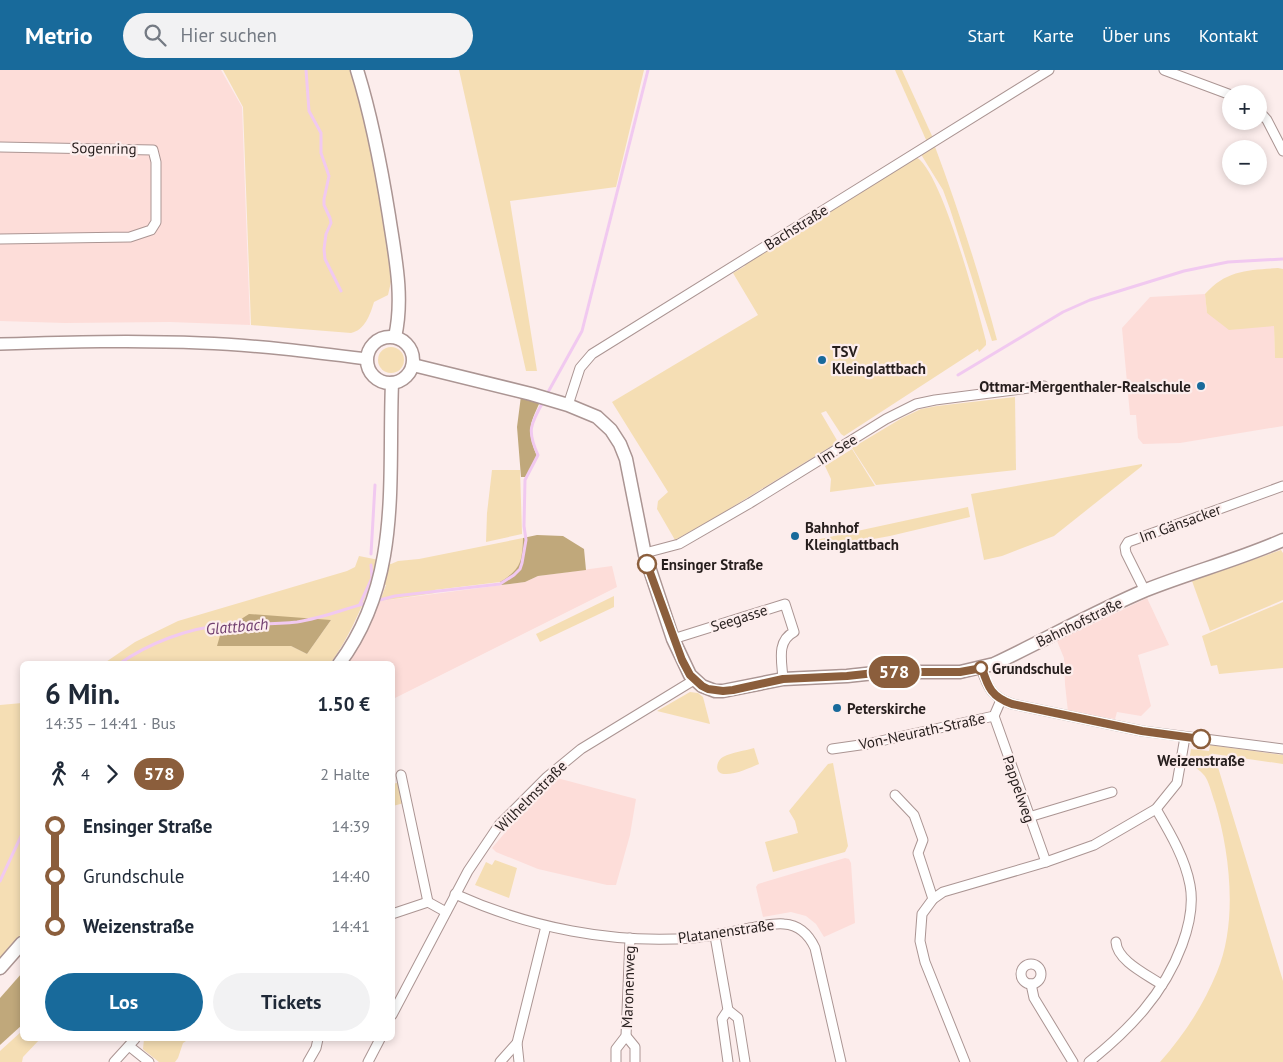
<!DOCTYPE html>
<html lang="de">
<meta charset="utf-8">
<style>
body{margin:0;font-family:"PT Sans",sans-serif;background:#f2f2f3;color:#1f2937;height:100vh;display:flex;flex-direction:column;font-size:19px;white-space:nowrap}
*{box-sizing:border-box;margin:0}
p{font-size:16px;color:#747a83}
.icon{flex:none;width:28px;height:28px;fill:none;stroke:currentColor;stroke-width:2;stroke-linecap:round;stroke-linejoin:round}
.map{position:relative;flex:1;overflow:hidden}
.drawer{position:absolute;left:20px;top:591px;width:375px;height:380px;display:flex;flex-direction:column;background:#fff;border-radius:8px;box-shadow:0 2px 8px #0003}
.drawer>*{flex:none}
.badge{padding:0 10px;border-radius:16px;font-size:18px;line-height:32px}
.tools{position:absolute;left:1222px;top:15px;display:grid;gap:10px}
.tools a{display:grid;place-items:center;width:45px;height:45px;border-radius:50%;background:#fff;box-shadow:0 2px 8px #0003;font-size:25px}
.map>.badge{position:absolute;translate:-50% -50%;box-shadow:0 0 0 2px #fff}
.legs{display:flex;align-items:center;gap:8px;height:55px;padding:0 25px;font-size:16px}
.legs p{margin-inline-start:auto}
.summary{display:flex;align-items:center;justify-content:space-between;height:85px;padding:0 25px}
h1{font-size:28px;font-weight:600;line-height:38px}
.cta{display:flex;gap:10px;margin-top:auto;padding:10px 25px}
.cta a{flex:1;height:58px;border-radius:30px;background:#186a9b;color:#fff;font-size:20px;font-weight:600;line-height:58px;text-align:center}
.cta a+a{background:#f2f2f3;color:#1f2937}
ul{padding:0 25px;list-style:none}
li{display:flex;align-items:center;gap:18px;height:50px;font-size:19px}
li i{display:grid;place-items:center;width:8px;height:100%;margin:0 6px;background:currentColor}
li i::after{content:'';width:12px;height:12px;margin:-6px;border:4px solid;border-radius:50%;background:#fff}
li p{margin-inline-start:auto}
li:first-child i{background:linear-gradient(#0000 50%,currentColor 0)}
li:last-child i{background:linear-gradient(currentColor 50%,#0000 0)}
header{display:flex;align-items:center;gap:30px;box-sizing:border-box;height:70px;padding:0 25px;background:#186a9b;color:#fff}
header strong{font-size:24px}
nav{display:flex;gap:28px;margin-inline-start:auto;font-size:18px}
.search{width:350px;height:45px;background:#f2f2f3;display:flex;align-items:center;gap:12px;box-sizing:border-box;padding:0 18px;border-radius:28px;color:#747a83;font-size:19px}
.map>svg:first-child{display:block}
.built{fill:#fdddd9}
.green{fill:#f5deb4;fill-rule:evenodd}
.forest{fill:#c0a87b}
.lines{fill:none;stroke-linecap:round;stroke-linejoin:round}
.stream{stroke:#f1c9f0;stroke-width:3}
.minor-casing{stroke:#ab9593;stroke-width:11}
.tertiary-casing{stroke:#ab9593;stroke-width:14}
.secondary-casing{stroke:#ab9593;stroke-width:15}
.minor{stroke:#fff;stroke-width:9}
.tertiary{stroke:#fff;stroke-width:11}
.secondary{stroke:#fff;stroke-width:12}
.line-1-casing{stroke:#fff;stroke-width:11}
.line-1{stroke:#8b5e3c;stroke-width:8}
.poi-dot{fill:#186a9b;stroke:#fcedec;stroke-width:2}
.stop-1-dot{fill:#fff;stroke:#8b5e3c;stroke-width:2.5}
.labels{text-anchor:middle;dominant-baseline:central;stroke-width:4.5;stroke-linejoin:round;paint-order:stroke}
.street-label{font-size:15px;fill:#261e1d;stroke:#fcedec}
.poi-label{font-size:15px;font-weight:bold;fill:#261e1d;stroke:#fcedec;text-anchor:start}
.stop-label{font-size:15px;font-weight:bold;fill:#261e1d;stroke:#fcedec;text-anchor:start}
.water-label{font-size:16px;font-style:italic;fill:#703e6f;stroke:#fcedec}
</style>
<header>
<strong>Metrio</strong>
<div class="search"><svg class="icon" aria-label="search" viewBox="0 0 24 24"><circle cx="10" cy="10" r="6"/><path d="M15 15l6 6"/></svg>Hier suchen</div>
<nav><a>Start</a><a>Karte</a><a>Über uns</a><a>Kontakt</a></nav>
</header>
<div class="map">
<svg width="1283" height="992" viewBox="0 0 1283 992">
<rect width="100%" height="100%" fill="#fcedec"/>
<g class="built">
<path d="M0 0H221L242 37 250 255 170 252 65 253 0 251Z"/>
<path d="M1205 224 1207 243 1274 256 1275 287 1283 288V356L1180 373 1143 374 1138 368 1136 345H1130L1122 258 1150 227Z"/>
<path d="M612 496 617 517 393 629 392 594H346L370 554 380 531 525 512 538 506Z"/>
<path d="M1147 528 1169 575 1138 585 1151 636 1141 646 1117 642 1115 649 1068 642 1065 614 1064 588 1057 571Z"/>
<path d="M557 708 636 729 630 765 616 815H607L538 799 496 782 492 778 531 732Z"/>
<path d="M845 788 849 789 851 793 855 853 824 867 816 854 806 846 791 842 763 847 756 817 758 814Z"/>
</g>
<g class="green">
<path d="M223 0H353L371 65 393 203 388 225 374 232C370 245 365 260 351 263L251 255 243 37Z"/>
<path d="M459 0H644L616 117 510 131 537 301H526Z"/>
<path d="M895 0H902L933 68 927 72Z"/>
<path d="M934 74C958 138 979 203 997 270L992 271 950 139 943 120 922 86V83Z"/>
<path d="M914 86C941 95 978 240 986 271V275L979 282 978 279 844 366 841 364 826 341 821 343 838 372 716 447 675 470 657 439 658 431 668 422 612 332 758 245 733 203 745 196 744 192Z"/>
<path d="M1278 198 1283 199V288H1275L1274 256 1229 260 1207 243 1205 224C1226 200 1248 200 1278 198Z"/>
<circle cx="391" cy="290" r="13"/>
<path d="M1015 327 1016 400 876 415 852 378 902 348 921 339 937 336Z"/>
<path d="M852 379 875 416 830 422 831 409 825 396Z"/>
<path d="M1142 394V396L1054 466 1002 486 984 490 971 424Z"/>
<path d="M492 400H520L522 464 486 472 487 443Z"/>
<path d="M968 437 970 447 890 466 818 479 811 478V471Z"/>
<path d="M523 468 522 485 518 498 512 505 500 512 434 520 435 523 380 531 386 515 371 513C360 542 348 569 330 594H103L135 572 178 551 347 501 355 497 359 486 384 491 391 494 398 491 419 489ZM331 550 307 584 291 576H218Z"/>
<path d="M1281 480 1283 483V530L1210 561 1192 511Z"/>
<path d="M614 526V537L540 572 536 564Z"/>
<path d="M1283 532V598L1219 604 1217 595 1211 596 1202 566Z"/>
<path d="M690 622 698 623 703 627 710 654 657 641Z"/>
<path d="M22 633V863L0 889V635Z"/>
<path d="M1210 675 1283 685V694L1214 684 1283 911V992H1160C1184 965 1203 936 1217 902 1238 852 1230 783 1215 733 1212 725 1210 715 1206 708 1203 702 1194 697 1189 692L1191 679 1209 681Z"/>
<path d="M754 678 759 694C749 698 735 705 724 704 714 703 716 691 723 687 732 682 745 681 754 678Z"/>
<path d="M833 693 848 776 845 782 773 802 765 772 798 763 795 751 789 741 828 694Z"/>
<path d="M400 712 404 733 393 736V714Z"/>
<path d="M495 790 517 798 509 828 475 815 486 792 492 795Z"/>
<path d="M22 961V969H40L23 987 22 992H0V981Z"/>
<path d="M144 969H164L168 971 186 969V971L183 973 178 988 175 992H159L145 981 143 979Z"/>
</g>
<g class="forest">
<path d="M521 326 540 332C529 355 527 361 537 386L526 407H521L517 357Z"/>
<path d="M537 465 563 466 584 479 586 500 538 506 525 512 501 515 500 512C521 499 522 492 523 468Z"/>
<path d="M249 544 331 550 307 584 291 576H217L221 562Z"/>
<path d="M22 903V955L0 975V928Z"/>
</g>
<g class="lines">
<g class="stream">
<path d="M306 0 309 41 321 63V83L329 106 324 129V135L330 148 331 153 326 164 324 179 325 189 341 221"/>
<path d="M958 305 1063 242 1090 230 1184 201 1228 192 1283 189"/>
<path d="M547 324 582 261 648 0"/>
<path d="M371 484 375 415"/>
<path d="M376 531 395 526 500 514 514 505 520 499 522 493 526 470 524 456 525 410 538 385C527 361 530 355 543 332"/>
<path d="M360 534 372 508 371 495"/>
<path d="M119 594C149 573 188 558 225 555 249 553 273 555 297 552 322 548 344 539 367 533"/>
<path d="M0 811 22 764"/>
</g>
<defs>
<g id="minor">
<path d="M1164 0 1231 25"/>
<path d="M1259 41 1267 50 1283 81"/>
<path d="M0 77 153 80 156 92V152L151 160 130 167 0 169"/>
<path d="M568 335 580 298 592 284 1049 0"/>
<path d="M645 483 679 474 750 433 886 349 916 334 935 330 1044 316"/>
<path d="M1145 521 1126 483 1125 477 1128 472 1283 416"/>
<path d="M673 569 785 534 794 562C776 571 782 592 783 609"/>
<path d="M981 598C988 618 992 627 1012 634L1142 661 1283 679"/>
<path d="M994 646 1046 792"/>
<path d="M832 679 867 674 994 646 1001 630"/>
<path d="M401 705 428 832"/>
<path d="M895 725 914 745 923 770 918 783 933 829"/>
<path d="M1029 747 1112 722"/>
<path d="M455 824C530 858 612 874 693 868 713 866 731 862 750 858 761 856 773 853 784 854 799 855 809 865 815 878L841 992"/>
<path d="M392 844 428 832 446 842"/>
<path d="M715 866 728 940 722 949 728 992"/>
<path d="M1116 872C1117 891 1148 905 1162 915"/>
<circle cx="1031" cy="904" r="10"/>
<path d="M1031 914 1034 928 1073 992"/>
<path d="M728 940 738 948 745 992"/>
<path d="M392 945 468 801 499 755 547 707 581 679 694 610"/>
<path d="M626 966 635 977V992"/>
<path d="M517 973 519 992"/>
<path d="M129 976 149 992"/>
<path d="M114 992 135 969"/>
<path d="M308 992 316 978 318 969"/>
<path d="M368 992 380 969"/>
<path d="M500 992 517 973 546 856"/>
<path d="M616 992V979L626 966 630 868"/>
<path d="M965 992 925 892 920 871 922 844 933 829 943 822 1046 792 1094 775 1156 739 1177 713 1185 667"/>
<path d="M1089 992C1129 960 1164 924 1182 875 1189 856 1194 836 1190 815 1185 788 1170 763 1156 739"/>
</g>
<path id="tertiary" d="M0 274C67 272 134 270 201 273 257 275 312 282 367 289"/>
<g id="secondary">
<path d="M357 0C372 48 381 96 389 146 395 186 404 227 395 267"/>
<circle cx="390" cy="290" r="23"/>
<path d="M413 295 531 324 568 335 597 347 611 360 620 374 626 389 645 485 673 569 690 605 702 616 715 621H723L783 609 847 606 884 602H960L994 594C1045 570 1094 542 1146 520 1191 502 1238 490 1283 470"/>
<path d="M339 594C402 510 388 411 392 313"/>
<path d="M0 898 22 873"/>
</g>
</defs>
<use href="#minor" class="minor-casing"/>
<use href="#tertiary" class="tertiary-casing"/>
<use href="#secondary" class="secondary-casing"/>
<use href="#minor" class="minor"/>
<use href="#tertiary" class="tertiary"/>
<use href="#secondary" class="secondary"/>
</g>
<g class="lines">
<defs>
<path id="line-1" d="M647 494 682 590 690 605 702 616 708 619 723 621 733 620 783 609 847 606 884 602H960L982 598C988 618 992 627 1012 634L1142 661 1201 669"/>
</defs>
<use href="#line-1" class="line-1-casing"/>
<use href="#line-1" class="line-1"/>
</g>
<g class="poi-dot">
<circle cx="822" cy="290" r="5"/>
<circle cx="1201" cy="316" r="5"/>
<circle cx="795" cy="466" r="5"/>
<circle cx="837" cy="638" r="5"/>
</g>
<g class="stop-1-dot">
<circle cx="647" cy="494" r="9"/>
<circle cx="981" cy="598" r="6"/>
<circle cx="1201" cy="669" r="9"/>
</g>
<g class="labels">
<g class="street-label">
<text transform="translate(104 78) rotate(1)">Sogenring</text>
<text transform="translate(796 157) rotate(-32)">Bachstraße</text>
<text transform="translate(837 379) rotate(-32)">Im See</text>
<text transform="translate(1180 453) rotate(-20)">Im Gänsacker</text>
<text transform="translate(739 548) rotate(-18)">Seegasse</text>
<text transform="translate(1079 552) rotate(-26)">Bahnhofstraße</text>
<text transform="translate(922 661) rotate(-12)">Von-Neurath-Straße</text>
<text transform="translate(1019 719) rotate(71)">Pappelweg</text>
<text transform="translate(531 726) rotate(-45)">Wilhelmstraße</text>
<text transform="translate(726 861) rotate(-8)">Platanenstraße</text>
<text transform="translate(628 917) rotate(-88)">Maronenweg</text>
</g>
<g class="poi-label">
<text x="832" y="281">TSV<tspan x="832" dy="17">Kleinglattbach</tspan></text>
<text x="1191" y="316" text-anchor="end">Ottmar-Mergenthaler-Realschule</text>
<text x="805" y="457">Bahnhof<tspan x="805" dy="17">Kleinglattbach</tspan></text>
<text x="847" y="638">Peterskirche</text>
</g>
<g class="stop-label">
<text x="661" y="494">Ensinger Straße</text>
<text x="992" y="598">Grundschule</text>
<text x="1201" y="690" text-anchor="middle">Weizenstraße</text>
</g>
<g class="water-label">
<text transform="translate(237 556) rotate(-5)">Glattbach</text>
</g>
</g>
</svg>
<div class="tools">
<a>+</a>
<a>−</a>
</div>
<b class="badge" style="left:894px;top:602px;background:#8b5e3c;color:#fff">578</b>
<section class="drawer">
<div class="summary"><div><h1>6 Min.</h1><p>14:35 – 14:41 · Bus</p></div><b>1.50 €</b></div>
<div class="legs"><svg class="icon" aria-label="walk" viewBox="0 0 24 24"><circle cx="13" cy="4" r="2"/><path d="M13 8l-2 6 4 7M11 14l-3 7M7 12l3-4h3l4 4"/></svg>4<svg class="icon" aria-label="forward" viewBox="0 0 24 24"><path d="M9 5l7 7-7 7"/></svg><b class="badge" style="background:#8b5e3c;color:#fff">578</b><p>2 Halte</p></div>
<ul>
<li><i style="color:#8b5e3c"></i><b>Ensinger Straße</b><p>14:39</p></li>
<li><i style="color:#8b5e3c"></i><span>Grundschule</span><p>14:40</p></li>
<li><i style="color:#8b5e3c"></i><b>Weizenstraße</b><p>14:41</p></li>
</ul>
<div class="cta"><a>Los</a><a>Tickets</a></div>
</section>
</div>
